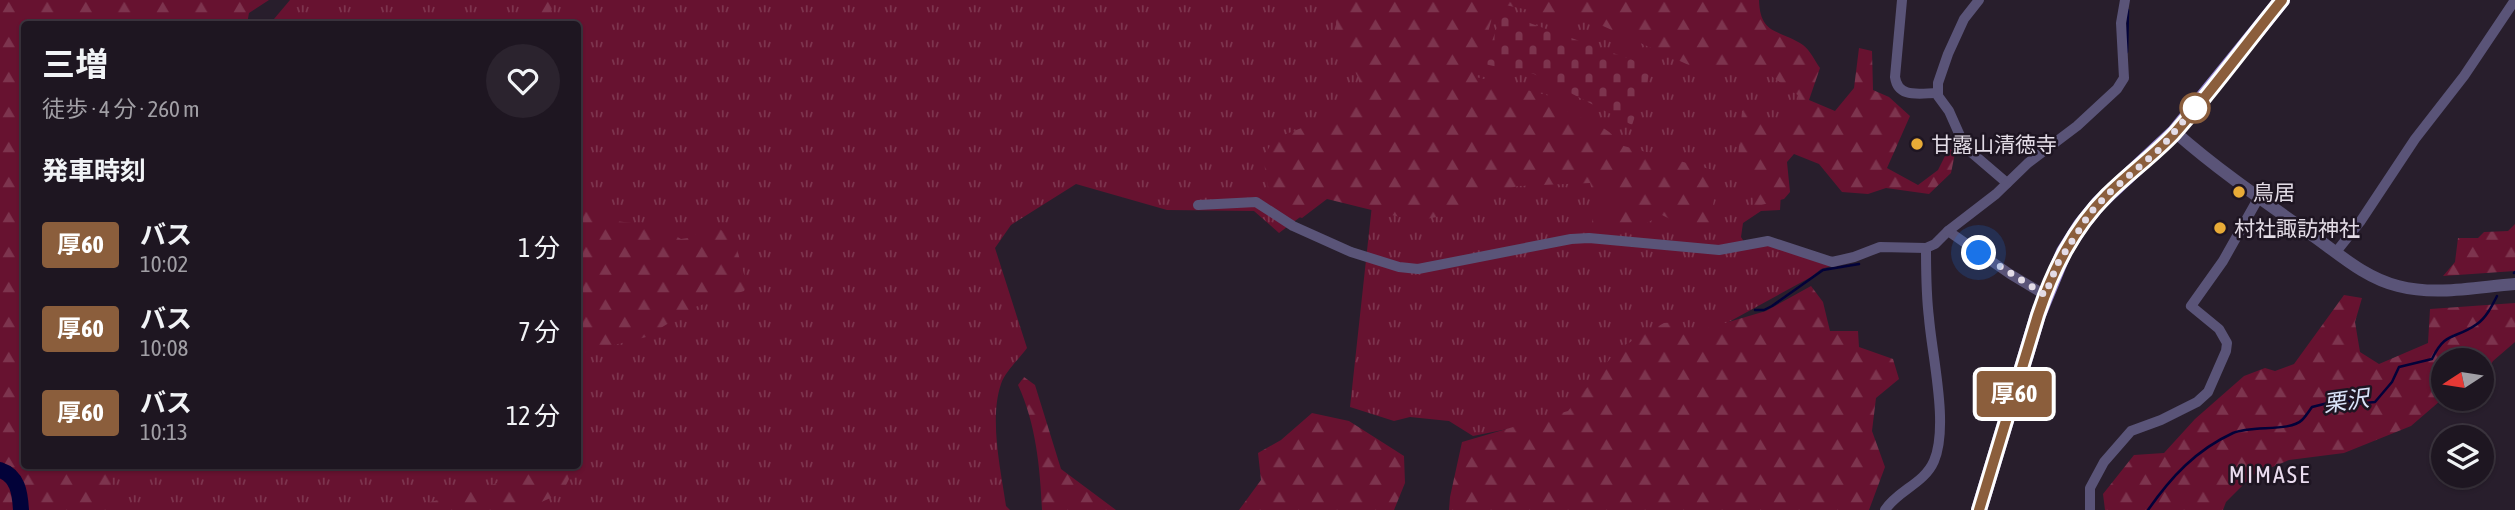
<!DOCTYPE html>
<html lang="ja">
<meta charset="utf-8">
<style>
body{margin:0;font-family:"Asap Condensed","Noto Sans JP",sans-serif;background:#2b232e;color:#f1f3f6;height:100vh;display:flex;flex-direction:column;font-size:26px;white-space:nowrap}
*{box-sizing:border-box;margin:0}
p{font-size:23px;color:#a19fa5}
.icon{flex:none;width:38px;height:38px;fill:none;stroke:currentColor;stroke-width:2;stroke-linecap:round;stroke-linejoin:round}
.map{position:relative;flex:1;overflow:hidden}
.sheet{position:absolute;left:21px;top:21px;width:560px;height:448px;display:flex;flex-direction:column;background:#1e1621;border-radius:7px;box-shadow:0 2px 5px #0004,0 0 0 2px #3c353f}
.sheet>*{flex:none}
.badge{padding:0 14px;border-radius:5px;font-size:24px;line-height:46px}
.needle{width:46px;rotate:258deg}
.tools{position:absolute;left:2431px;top:348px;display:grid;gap:14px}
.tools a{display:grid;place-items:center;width:63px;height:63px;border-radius:50%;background:#1e1621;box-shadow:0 2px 5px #0004,0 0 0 2px #3c353f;font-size:35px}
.you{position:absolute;width:35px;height:35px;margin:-18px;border:5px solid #fff;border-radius:50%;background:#1a73e8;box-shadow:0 0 0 10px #1a73e833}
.map>.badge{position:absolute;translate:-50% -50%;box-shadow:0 0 0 4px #fff}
h2{padding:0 21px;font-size:26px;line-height:63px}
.round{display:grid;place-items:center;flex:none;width:74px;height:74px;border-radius:37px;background:#2b232e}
.headline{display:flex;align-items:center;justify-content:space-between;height:119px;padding:0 21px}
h1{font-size:33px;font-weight:700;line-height:52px}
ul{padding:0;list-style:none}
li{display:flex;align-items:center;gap:21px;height:84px;padding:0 21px}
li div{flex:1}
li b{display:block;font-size:26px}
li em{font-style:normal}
li .badge{min-width:77px;font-weight:700;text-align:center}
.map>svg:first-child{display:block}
.grass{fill:url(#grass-tufts)}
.forest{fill:url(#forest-firs)}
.cemetery{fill:url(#cemetery-stones)}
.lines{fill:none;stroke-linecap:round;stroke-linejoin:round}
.stream{stroke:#020239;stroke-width:2.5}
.river{stroke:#020239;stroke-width:16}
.minor{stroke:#5a5478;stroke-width:10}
.tertiary{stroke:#5a5478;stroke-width:12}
.primary{stroke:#9384ce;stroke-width:16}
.line-casing{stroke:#fff;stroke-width:16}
.line{stroke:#8b5e3c;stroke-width:10}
.walk{stroke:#e3dce6;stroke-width:7;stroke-dasharray:0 12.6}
.stop-dot{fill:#fff;stroke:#8b5e3c;stroke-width:3.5}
.poi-dot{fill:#e8ab37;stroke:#1e1522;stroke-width:2.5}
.labels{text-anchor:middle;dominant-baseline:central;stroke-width:5;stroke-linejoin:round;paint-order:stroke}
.poi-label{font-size:21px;fill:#e3dce6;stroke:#1e1522;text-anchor:start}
.water-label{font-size:23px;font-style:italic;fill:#dae4fa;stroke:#1e1522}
.quarter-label{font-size:24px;letter-spacing:2px;fill:#eadcef;stroke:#1e1522}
</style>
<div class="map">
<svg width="2515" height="510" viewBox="0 0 2515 510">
<defs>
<pattern id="grass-tufts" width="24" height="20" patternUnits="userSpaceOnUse" patternTransform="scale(1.75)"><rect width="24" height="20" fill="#671230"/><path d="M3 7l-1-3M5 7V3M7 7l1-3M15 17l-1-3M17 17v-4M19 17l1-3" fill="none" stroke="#7d344e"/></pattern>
<pattern id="forest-firs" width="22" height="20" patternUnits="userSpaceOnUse" patternTransform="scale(1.75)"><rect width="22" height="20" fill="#671230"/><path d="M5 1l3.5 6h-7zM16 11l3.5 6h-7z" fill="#7d344e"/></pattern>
<pattern id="cemetery-stones" width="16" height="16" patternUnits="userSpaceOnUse" patternTransform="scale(1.75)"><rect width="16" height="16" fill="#671230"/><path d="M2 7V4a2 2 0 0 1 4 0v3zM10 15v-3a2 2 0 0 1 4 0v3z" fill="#7d344e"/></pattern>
</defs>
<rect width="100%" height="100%" fill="#281e2c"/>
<path class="grass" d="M290 0H1703L1803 93 1782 174 1780 210 1761 211 1743 223 1741 237 1748 248C1757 247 1768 245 1777 246 1796 251 1811 262 1831 266L1821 269 1811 277 1597 394 1571 416 1473 436 1449 421 1410 417 1394 421 1350 407 1377 159 1279 233 1254 211 1167 210 1076 184 1011 225 995 248 1027 348C1019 359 1005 372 1001 384 989 419 1001 471 1006 506L1010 510H79L99 466H578V24H271L274 19Z"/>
<g class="forest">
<path d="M0 0H269L249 13 247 24H24V466H112L110 494 118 510H0Z"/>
<path d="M532 0H556L544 24H484C502 20 523 18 532 0Z"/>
<path d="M1342 0H1759C1760 36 1780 29 1803 45 1810 50 1815 61 1820 68L1809 100 1835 111 1854 88 1859 48 1872 51 1873 90 1889 97 1910 116 1887 168 1918 185 1938 170 1949 148 1955 153 1951 173 1929 194 1886 188 1868 194 1842 192 1819 164 1794 154 1787 162 1790 192 1784 199 1754 207 1749 175 1738 157 1742 111 1749 106 1763 121 1791 127 1799 96 1767 73 1738 65 1693 67 1603 26 1496 3 1476 77 1550 96C1568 122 1605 117 1620 145L1713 170 1724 192 1714 199 1709 232 1701 235 1662 215 1641 226 1592 225V219L1620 207 1618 193 1593 194 1590 183 1518 186 1482 196 1452 214 1416 221 1327 199 1302 218 1290 214 1270 197C1266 170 1256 153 1281 136L1358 106C1359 98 1361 86 1358 78 1346 47 1326 37 1342 0Z"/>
<path d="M578 191 615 221 658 226 681 239 688 238 706 229 718 227 735 242 747 285 744 291 695 307 646 337 578 354Z"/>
<path d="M2515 224V271L2443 276 2455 262 2458 238H2478L2484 232 2508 231Z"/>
<path d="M1811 286 1823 302 1830 331H1858L1859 347 1893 359 1899 379 1876 398 1872 431 1885 467 1869 510H1449L1450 497 1462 442 1568 411 1618 349 1664 323 1678 322 1684 335 1766 311Z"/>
<path d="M2344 295 2362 298 2355 322 2360 352 2379 364 2428 343 2430 309 2515 303V342L2493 361 2484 376H2482V360H2443L2440 401 2411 426 2344 453 2289 460 2253 475 2226 502 2223 510H2105L2103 494 2134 455 2164 453 2195 419 2244 376 2265 368 2275 371 2294 364Z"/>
<path d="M1024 377 1035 385 1061 469 1116 510H1042C1040 467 1036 424 1018 385Z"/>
<path d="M1312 413 1349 421 1404 456 1405 483 1394 510H1239L1261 480 1258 453 1281 440Z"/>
<path d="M548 466H565L569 479 562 493 523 510H420V508L430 502 470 492Z"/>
</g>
<path class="cemetery" d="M1502 13 1652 67 1632 125 1534 74 1484 64Z"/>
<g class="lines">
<g class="stream">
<path d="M2127 52 2128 10"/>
<path d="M2514 273 2515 272"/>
<path d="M1755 310H1764L1772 306 1823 270 1859 264"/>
<path d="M2148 510C2171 477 2196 450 2233 433 2252 425 2290 432 2302 420 2306 416 2309 411 2312 407L2344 399 2355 404 2375 402 2392 382 2399 367 2432 359C2446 330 2455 340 2477 324 2486 318 2492 306 2497 296"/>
</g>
<path class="river" d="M0 470C18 476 20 493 21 510"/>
<g class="minor">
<path d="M1902 0 1895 77C1898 99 1920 93 1938 93"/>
<path d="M1979 0 1964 19 1948 54 1938 83V96L1949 111 1965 147 2007 183"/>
<path d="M1198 205 1256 202 1293 226 1351 252 1399 267 1418 269 1571 239 1589 238 1719 250 1768 241 1832 262 1854 257 1880 247 1926 248 1935 244 1948 231 2010 274 2045 295"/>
<path d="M1948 231 1996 194 2028 163 2077 126 2117 89 2124 78 2121 23 2125 0"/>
<path d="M2336 252 2360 222 2415 139 2464 76 2515 0"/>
<path d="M1885 510C1898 490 1924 484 1934 461 1949 426 1932 356 1929 318 1926 294 1926 271 1926 248"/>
<path d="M2090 510V488L2104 462 2131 431 2161 420 2197 402 2208 392 2226 351 2227 343 2219 329 2191 306 2223 261 2259 197"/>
</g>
<path class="tertiary" d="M2175 132C2218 170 2265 202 2312 235 2339 254 2365 278 2398 286 2436 296 2477 287 2515 284"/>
<path class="primary" d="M1979 510 2038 315 2064 252 2081 225 2099 203 2175 132 2282 0"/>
</g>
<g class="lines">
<defs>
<path id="line" d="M1979 510 2038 315C2053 270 2073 229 2107 195 2128 174 2153 156 2174 134 2212 91 2246 44 2282 0"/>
</defs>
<use href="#line" class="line-casing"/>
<use href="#line" class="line"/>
<path class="walk" d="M1979 253 2045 295 2058 263 2090 213 2109 193 2160 149 2201 100 2195 108"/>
</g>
<circle class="stop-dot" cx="2195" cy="108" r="14"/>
<g class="poi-dot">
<circle cx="1917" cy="144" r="7"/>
<circle cx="2239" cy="192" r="7"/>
<circle cx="2220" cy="228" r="7"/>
</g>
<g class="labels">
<g class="poi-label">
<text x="1931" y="144">甘露山清徳寺</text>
<text x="2253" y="192">鳥居</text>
<text x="2234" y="228">村社諏訪神社</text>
</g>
<g class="water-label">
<text transform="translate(2346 401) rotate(-8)">栗沢</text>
</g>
<g class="quarter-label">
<text x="2270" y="474">MIMASE</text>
</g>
</g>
</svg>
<div class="tools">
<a><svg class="needle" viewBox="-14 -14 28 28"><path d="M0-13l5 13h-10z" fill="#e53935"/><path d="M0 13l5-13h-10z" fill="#a19fa5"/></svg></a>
<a><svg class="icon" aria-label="layers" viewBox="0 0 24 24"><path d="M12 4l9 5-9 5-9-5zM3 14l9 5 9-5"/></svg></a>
</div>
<div class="you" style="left:1979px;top:253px"></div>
<b class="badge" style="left:2014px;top:394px;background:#8b5e3c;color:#fff">厚60</b>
<section class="sheet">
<div class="headline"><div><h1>三増</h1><p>徒歩 · 4 分 · 260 m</p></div><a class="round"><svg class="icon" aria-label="heart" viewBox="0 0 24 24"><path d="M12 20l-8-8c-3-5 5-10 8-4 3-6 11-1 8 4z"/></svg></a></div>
<h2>発車時刻</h2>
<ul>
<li><span class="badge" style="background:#8b5e3c;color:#fff">厚60</span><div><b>バス</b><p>10:02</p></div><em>1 分</em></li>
<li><span class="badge" style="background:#8b5e3c;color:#fff">厚60</span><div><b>バス</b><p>10:08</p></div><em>7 分</em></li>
<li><span class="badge" style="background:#8b5e3c;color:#fff">厚60</span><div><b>バス</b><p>10:13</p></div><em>12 分</em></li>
</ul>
</section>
</div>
